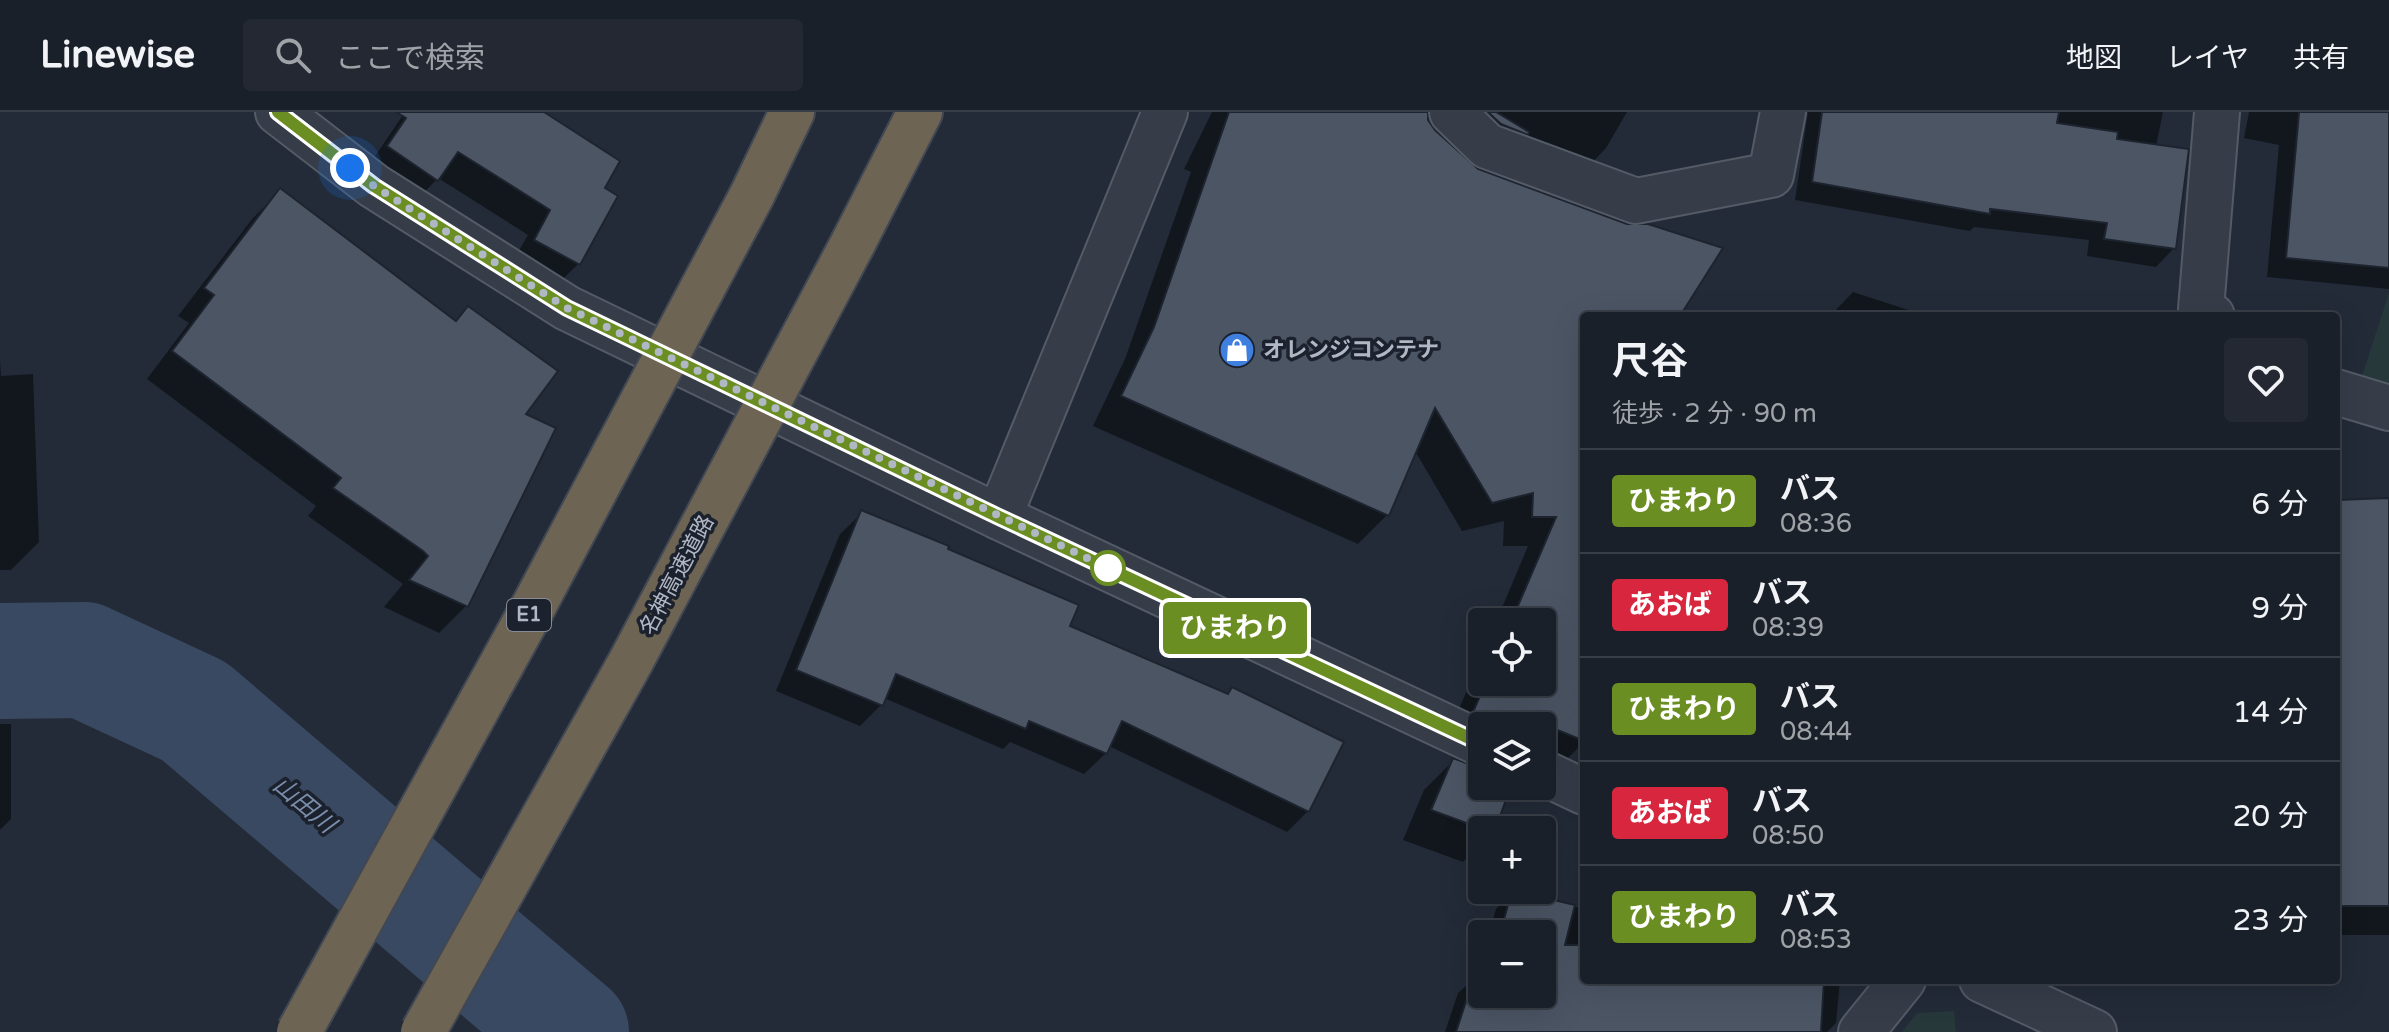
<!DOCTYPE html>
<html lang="ja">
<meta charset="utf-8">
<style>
body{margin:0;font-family:"Varela Round","Noto Sans JP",sans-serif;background:#232832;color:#f1f3f6;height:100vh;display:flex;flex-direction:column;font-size:30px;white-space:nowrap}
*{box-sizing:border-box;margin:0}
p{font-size:26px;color:#9fa3a8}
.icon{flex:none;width:44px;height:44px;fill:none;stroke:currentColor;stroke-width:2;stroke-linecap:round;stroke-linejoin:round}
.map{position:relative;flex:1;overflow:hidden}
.details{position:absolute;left:1580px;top:200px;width:760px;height:672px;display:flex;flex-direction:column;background:#1a202a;border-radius:8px;box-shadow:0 8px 32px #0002,0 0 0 2px #383e47}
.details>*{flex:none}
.badge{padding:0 16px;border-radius:6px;font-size:28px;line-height:52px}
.buttons{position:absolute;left:1468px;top:496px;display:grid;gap:16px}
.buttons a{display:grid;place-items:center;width:88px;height:88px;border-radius:8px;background:#1a202a;box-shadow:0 8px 32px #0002,0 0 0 2px #383e47;font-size:40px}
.you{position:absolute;width:40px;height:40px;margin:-20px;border:6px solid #fff;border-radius:50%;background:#1a73e8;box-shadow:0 0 0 12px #1a73e833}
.map>.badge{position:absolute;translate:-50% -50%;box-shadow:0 0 0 4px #fff}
.round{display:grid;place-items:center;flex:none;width:84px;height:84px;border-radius:8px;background:#232832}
.summary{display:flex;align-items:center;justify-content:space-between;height:136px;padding:0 32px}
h1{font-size:38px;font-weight:700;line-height:60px}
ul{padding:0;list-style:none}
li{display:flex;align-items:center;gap:24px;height:104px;padding:0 32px;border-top:2px solid #383e47}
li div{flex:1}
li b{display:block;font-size:30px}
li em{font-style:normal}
li .badge{min-width:88px;font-weight:700;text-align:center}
header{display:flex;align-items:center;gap:48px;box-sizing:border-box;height:112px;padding:0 40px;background:#1a202a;border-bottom:2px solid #383e47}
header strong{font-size:38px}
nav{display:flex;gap:44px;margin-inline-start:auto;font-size:28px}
.search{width:560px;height:72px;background:#232832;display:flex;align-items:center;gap:20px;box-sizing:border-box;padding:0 28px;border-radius:8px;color:#9fa3a8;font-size:30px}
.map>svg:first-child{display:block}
.green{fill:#26383a}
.shadow{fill:#0007}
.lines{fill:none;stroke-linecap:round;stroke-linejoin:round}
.river{stroke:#394961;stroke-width:116}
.building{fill:#4b5564;stroke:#1e242f;stroke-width:2}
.minor-casing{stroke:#545b66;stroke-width:48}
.highway-casing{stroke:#414853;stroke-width:48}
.minor{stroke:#363d49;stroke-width:44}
.highway{stroke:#6e6454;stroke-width:44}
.highway-bridge-casing{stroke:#414853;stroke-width:48;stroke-linecap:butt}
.highway-bridge{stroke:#6e6454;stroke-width:44}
.line-casing{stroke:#fff;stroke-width:18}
.line{stroke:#6b8e23;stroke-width:12}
.walk{stroke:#b1b8c5;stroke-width:8;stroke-dasharray:0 14.4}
.stop-dot{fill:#fff;stroke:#6b8e23;stroke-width:4}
.labels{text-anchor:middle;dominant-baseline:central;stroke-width:7;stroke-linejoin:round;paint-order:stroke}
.shield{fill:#1c222d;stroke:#848b97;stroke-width:2}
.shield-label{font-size:20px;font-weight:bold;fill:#b1b8c5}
.poi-label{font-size:22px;font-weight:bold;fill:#b1b8c5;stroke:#1c222d;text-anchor:start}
.street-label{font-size:22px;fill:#b1b8c5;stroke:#1c222d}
.water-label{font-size:24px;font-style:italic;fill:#7b8eab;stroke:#1c222d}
</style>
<header>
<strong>Linewise</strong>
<div class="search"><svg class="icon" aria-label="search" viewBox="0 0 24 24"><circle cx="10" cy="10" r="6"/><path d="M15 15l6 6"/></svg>ここで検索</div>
<nav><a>地図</a><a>レイヤ</a><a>共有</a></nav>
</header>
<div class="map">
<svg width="2389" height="920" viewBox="0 0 2389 920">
<rect width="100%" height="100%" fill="#232b38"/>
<g class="green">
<path d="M2389 181V278L2360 270Z"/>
<path d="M1954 899 1956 920H1902L1917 901Z"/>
</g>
<g class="shadow">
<path d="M405 0H540L602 77 616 85 578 152 554 176 511 152 528 123 438 66 413 92 365 59Z"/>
<path d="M1212 0H1418L1441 39 1477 59 1678 204H1584V630L1555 659 1542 653V614H1482V674H1509L1493 718H1482V730L1463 750 1403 728 1424 678 1454 648 1477 657 1473 646 1445 630 1482 543V570H1542V510H1496L1528 434H1503L1504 409 1462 419 1415 339 1387 403 1358 432 1093 314 1125 247 1191 60 1184 57Z"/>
<path d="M1456 0H1627L1606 36 1585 58Z"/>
<path d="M1808 0H2163L2156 34 2174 136 2156 155 2087 144 2089 128 1974 115 1970 119 1795 88Z"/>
<path d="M2249 0H2389V177L2267 165 2279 33 2244 26Z"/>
<path d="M280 79 523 302 553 317 466 494 439 521 384 495 403 472 308 404 316 394 147 267 189 211 178 204 253 106Z"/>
<path d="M1853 180 1927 204H1830Z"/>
<path d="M0 246 1 264 33 262 39 430 11 458H0Z"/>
<path d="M2389 388V823H2336V390Z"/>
<path d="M862 401 945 438 1067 515 1226 583 1232 577 1308 699 1287 720 1109 634 1106 641 1084 662 1010 630 1003 637 884 586 881 593 860 614 776 579 840 422Z"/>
<path d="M0 612H11V707L0 718Z"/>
<path d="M1513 780 1584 797V868H1840L1836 911 1827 920H1445L1458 881 1477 864 1482 847V882H1542V822H1489L1496 797Z"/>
</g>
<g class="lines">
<path class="river" d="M0 549 84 548 194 599 571 920"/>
</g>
<g class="building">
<path d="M396 0H544L620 49 605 76 618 84 580 153 534 128 550 98 458 40 438 69 387 34 406 6Z"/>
<path d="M1229 0H1428V8L1435 18 1478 57 1627 112H1648L1723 136 1680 204H1584V629L1536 609 1534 614H1498L1473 600 1486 570H1542V510H1511L1556 405H1532L1533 381 1492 391 1435 296 1389 404 1121 284 1154 215Z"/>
<path d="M1488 0H1496L1529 20 1528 23 1501 12Z"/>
<path d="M1822 0H2059L2057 11 2118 20 2117 27 2189 37 2176 137 2104 127 2107 111 1990 97V102L1812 70Z"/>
<path d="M2299 0H2389V156L2286 146Z"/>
<path d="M280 76 456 209 468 194 558 259 526 302 556 316 468 495 409 468 428 444 423 439 333 376 341 366 172 239 214 183 204 176Z"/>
<path d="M2389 386V794H2336V632H2340L2336 510V388Z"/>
<path d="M861 398 949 434 948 437 1079 493 1070 514 1228 582 1232 575 1344 630 1309 700 1122 609 1107 642 1029 609 1026 617 896 562 883 594 796 558Z"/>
<path d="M1453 646 1482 657V674H1511L1495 718H1485L1431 698Z"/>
<path d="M1512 778 1575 793 1565 833H1584V868H1824L1821 920H1456L1475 862 1482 864V882H1542V822H1500Z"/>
</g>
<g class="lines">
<defs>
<g id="minor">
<path d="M278 0 374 74 567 196 999 405 1482 632"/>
<path d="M1452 0 1487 34 1636 89 1771 63 1783 0"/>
<path d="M2212 204 2201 197 2217 0"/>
<path d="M2336 280 2389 296"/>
<path d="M999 405 1165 0"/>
<path d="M1542 660 1584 680"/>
<path d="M1982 868 2094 920"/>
<path d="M1861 920 1903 868"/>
</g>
<g id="highway">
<path d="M752 83 792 0"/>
<path d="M853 131 920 0"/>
</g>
</defs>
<use href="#minor" class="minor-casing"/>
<use href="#highway" class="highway-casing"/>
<use href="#minor" class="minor"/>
<use href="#highway" class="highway"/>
<defs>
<g id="highway-bridge">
<path d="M299 920 531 499 752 83"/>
<path d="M423 920 630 551 853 131"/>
</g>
</defs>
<use href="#highway-bridge" class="highway-bridge-casing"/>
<use href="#highway-bridge" class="highway-bridge"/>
</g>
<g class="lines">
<defs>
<path id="line" d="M278 0 374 74 567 196 999 405 1482 632"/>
</defs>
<use href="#line" class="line-casing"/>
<use href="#line" class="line"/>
<path class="walk" d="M350 56 374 74 567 196 1108 456"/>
</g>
<defs>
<symbol id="shop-disc" viewBox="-11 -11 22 22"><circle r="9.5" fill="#3f7fe0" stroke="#1c222d"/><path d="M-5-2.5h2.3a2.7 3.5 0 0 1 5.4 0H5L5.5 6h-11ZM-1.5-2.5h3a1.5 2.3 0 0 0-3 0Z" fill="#fff"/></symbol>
</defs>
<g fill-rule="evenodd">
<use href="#shop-disc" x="1217" y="218" width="40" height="40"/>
</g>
<circle class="stop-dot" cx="1108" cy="456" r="16"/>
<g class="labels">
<rect class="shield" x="507" y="487" width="44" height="32" rx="6"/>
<g class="shield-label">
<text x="529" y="503">E1</text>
</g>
<g class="poi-label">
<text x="1263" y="238">オレンジコンテナ</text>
</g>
<g class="street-label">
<text transform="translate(677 463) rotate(-62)">名神高速道路</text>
</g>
<g class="water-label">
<text transform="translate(304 693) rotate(40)">山田川</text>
</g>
</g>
</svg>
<div class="buttons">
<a><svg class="icon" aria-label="locate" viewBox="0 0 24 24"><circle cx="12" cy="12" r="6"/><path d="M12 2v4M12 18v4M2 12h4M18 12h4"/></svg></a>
<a><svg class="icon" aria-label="layers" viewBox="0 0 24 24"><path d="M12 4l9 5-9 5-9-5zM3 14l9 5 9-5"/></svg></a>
<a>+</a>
<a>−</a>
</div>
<div class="you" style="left:350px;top:56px"></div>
<b class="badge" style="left:1235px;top:516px;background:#6b8e23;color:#fff">ひまわり</b>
<section class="details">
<div class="summary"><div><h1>尺谷</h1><p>徒歩 · 2 分 · 90 m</p></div><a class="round"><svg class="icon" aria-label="heart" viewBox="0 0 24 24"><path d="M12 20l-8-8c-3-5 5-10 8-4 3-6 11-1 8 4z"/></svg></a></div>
<ul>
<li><span class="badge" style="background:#6b8e23;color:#fff">ひまわり</span><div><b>バス</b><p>08:36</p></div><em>6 分</em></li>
<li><span class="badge" style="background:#d7263d;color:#fff">あおば</span><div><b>バス</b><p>08:39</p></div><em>9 分</em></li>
<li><span class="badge" style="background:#6b8e23;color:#fff">ひまわり</span><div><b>バス</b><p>08:44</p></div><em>14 分</em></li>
<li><span class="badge" style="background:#d7263d;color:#fff">あおば</span><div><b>バス</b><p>08:50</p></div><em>20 分</em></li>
<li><span class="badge" style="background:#6b8e23;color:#fff">ひまわり</span><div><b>バス</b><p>08:53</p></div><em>23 分</em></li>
</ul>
</section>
</div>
